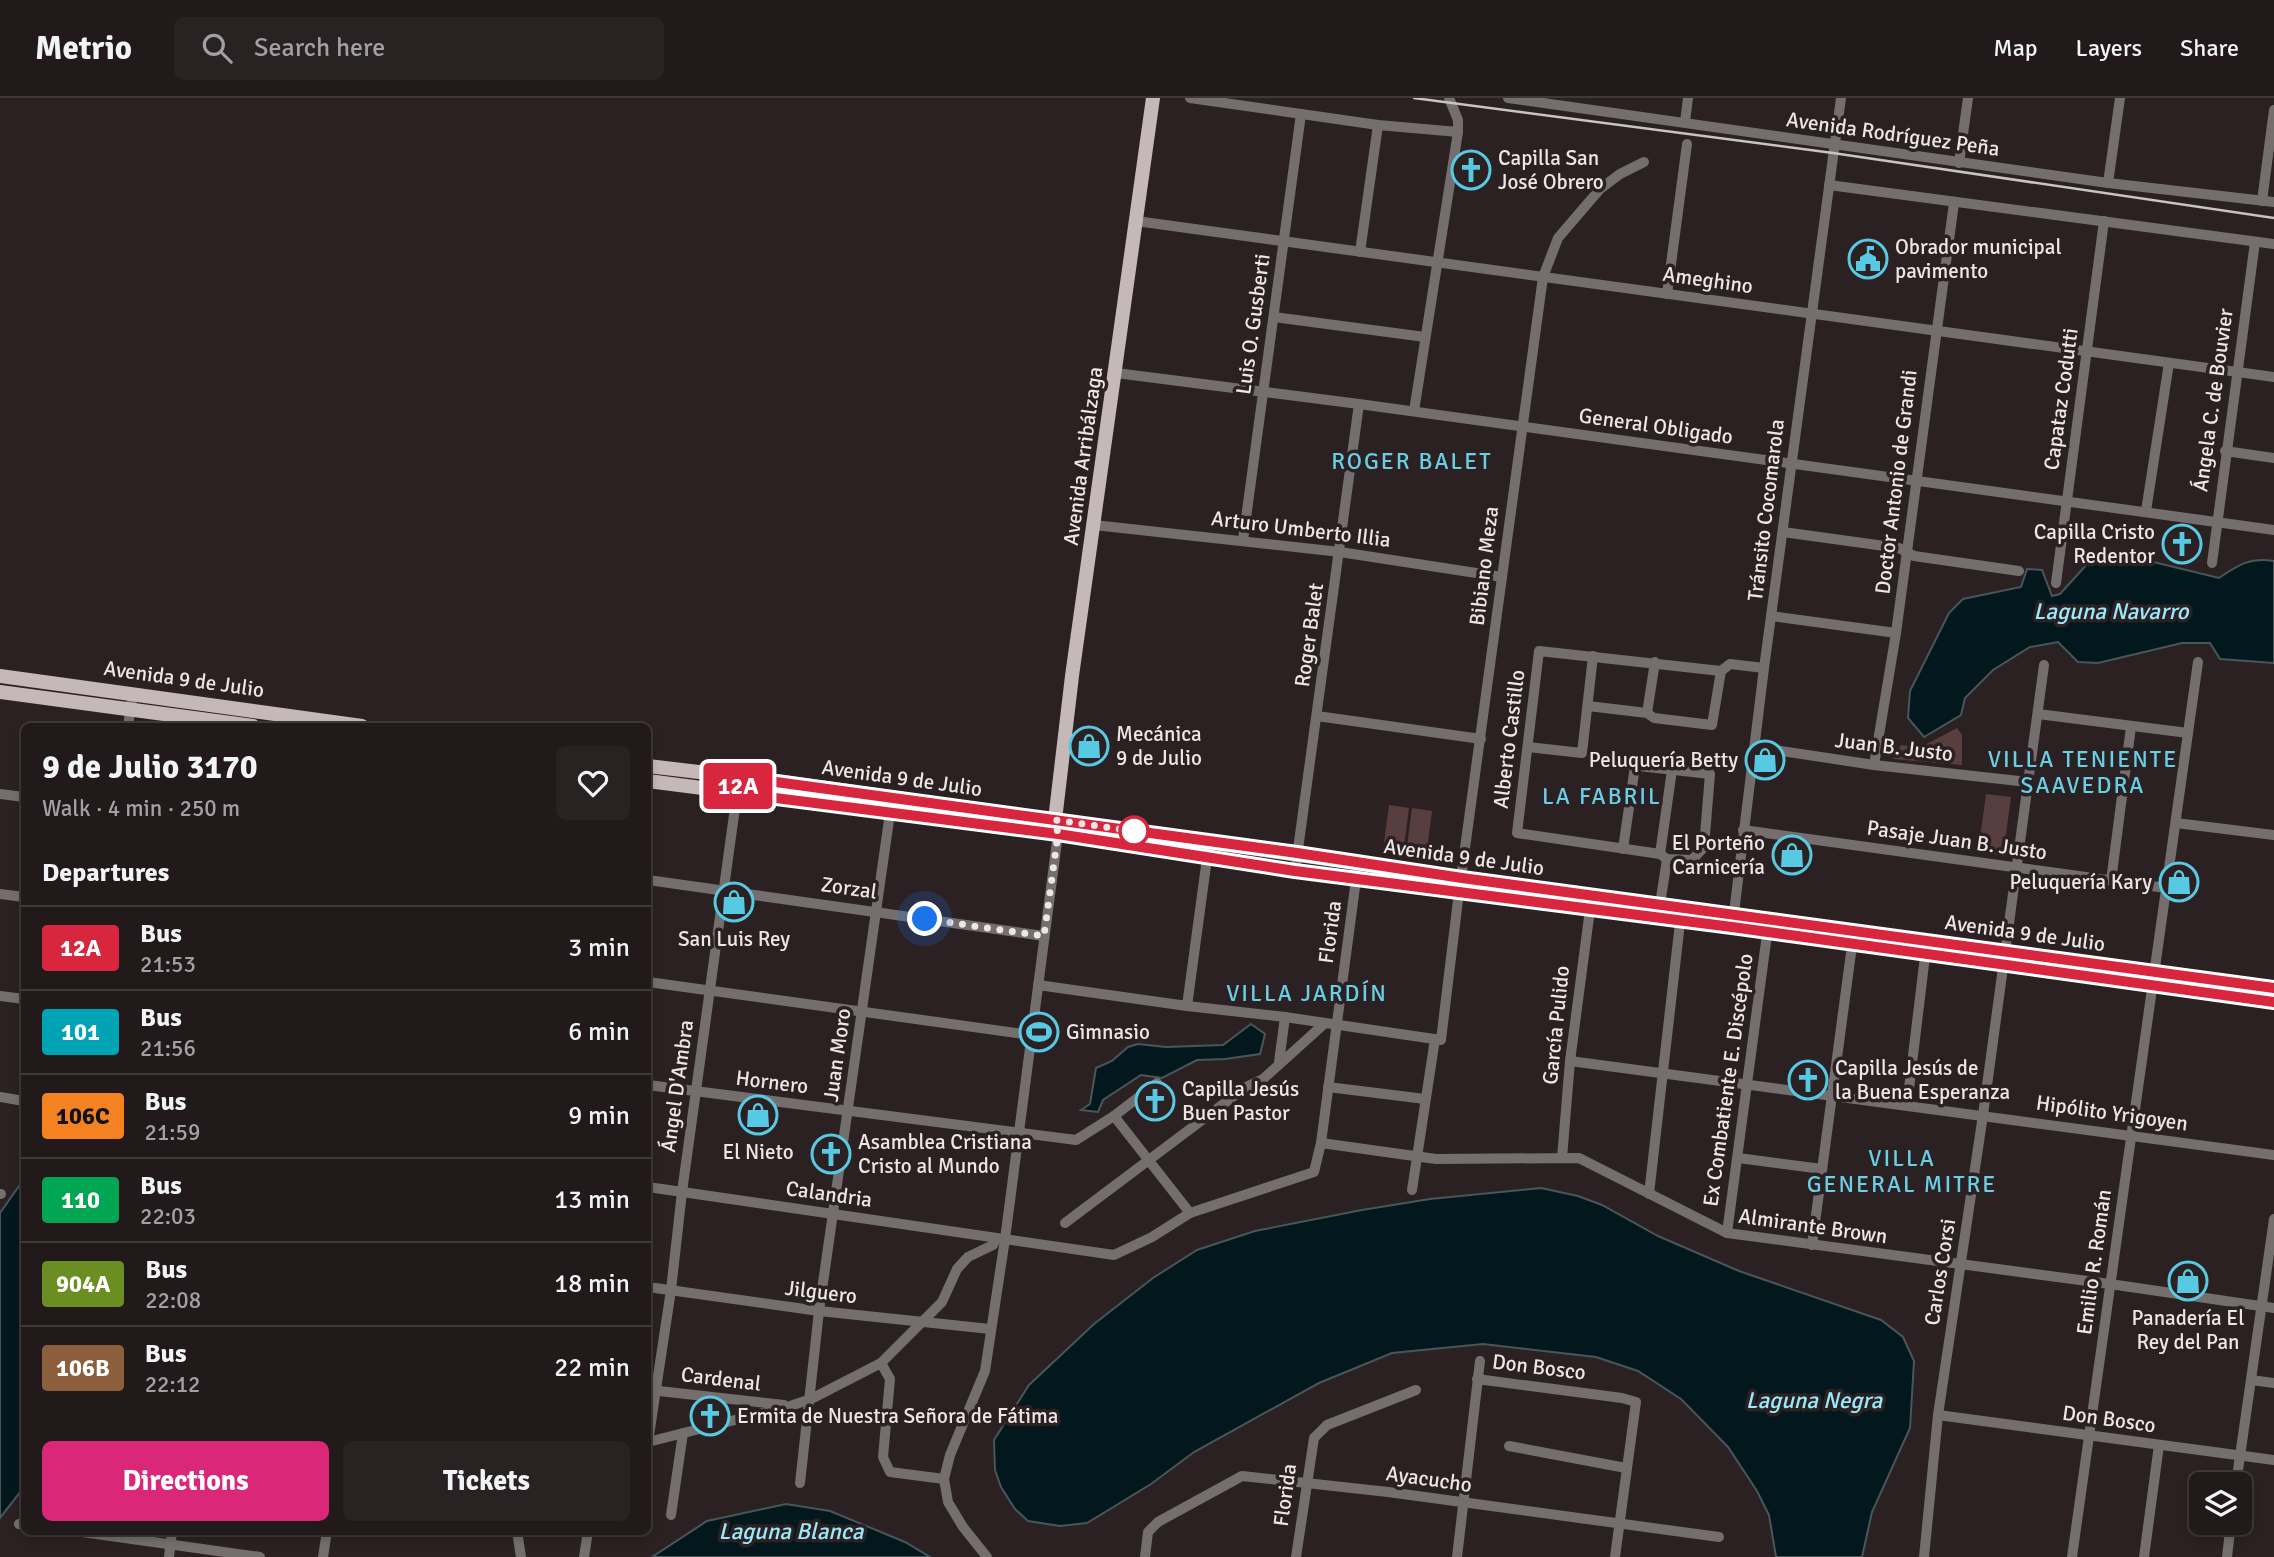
<!DOCTYPE html>
<meta charset="utf-8">
<style>
body{margin:0;font-family:Signika,sans-serif;background:#292223;color:#f1f3f6;height:100vh;display:flex;flex-direction:column;font-size:26px;white-space:nowrap}
*{box-sizing:border-box;margin:0}
p{font-size:23px;color:#a2a0a2}
.icon{flex:none;width:38px;height:38px;fill:none;stroke:currentColor;stroke-width:2;stroke-linecap:round;stroke-linejoin:round}
.map{position:relative;flex:1;overflow:hidden}
.panel{position:absolute;left:21px;top:625px;width:630px;height:812px;display:flex;flex-direction:column;background:#21191a;border-radius:10px;box-shadow:0 4px 10px #0003,0 0 0 2px #3e3839}
.panel>*{flex:none}
.badge{padding:0 14px;border-radius:5px;font-size:24px;line-height:46px}
.fabs{position:absolute;left:2189px;top:1374px;display:grid;gap:14px}
.fabs a{display:grid;place-items:center;width:63px;height:63px;border-radius:10px;background:#21191a;box-shadow:0 4px 10px #0003,0 0 0 2px #3e3839;font-size:35px}
.you{position:absolute;width:35px;height:35px;margin:-18px;border:5px solid #fff;border-radius:50%;background:#1a73e8;box-shadow:0 0 0 10px #1a73e833}
.map>.badge{position:absolute;translate:-50% -50%;box-shadow:0 0 0 4px #fff}
h2{padding:0 21px;font-size:26px;line-height:63px}
.round{display:grid;place-items:center;flex:none;width:74px;height:74px;border-radius:10px;background:#292223}
.summary{display:flex;align-items:center;justify-content:space-between;height:119px;padding:0 21px}
h1{font-size:33px;font-weight:700;line-height:52px}
.primary-button{display:flex;gap:14px;margin-top:auto;padding:14px 21px}
.primary-button a{flex:1;height:80px;border-radius:10px;background:#db2777;color:#fff;font-size:28px;font-weight:700;line-height:80px;text-align:center}
.primary-button a+a{background:#292223;color:#f1f3f6}
ul{padding:0;list-style:none}
li{display:flex;align-items:center;gap:21px;height:84px;padding:0 21px;border-top:2px solid #3e3839}
li div{flex:1}
li b{display:block;font-size:26px}
li em{font-style:normal}
li .badge{min-width:77px;font-weight:700;text-align:center}
header{display:flex;align-items:center;gap:42px;box-sizing:border-box;height:98px;padding:0 35px;background:#21191a;border-bottom:2px solid #3e3839}
header strong{font-size:33px}
nav{display:flex;gap:38px;margin-inline-start:auto;font-size:24px}
.search{width:490px;height:63px;background:#292223;display:flex;align-items:center;gap:18px;box-sizing:border-box;padding:0 24px;border-radius:10px;color:#a2a0a2;font-size:26px}
.map>svg:first-child{display:block}
.green{fill:#573e3f}
.water{fill:#02181d;stroke:#485659;stroke-width:2}
.lines{fill:none;stroke-linecap:round;stroke-linejoin:round}
.minor{stroke:#746e6e;stroke-width:10}
.major{stroke:#c4b8b8;stroke-width:14}
.rail{stroke:#cac3c3;stroke-width:2.5}
.line-casing{stroke:#fff;stroke-width:16}
.line{stroke:#d7263d;stroke-width:10}
.walk{stroke:#ede6e6;stroke-width:7;stroke-dasharray:0 12.6}
.stop-dot{fill:#fff;stroke:#d7263d;stroke-width:3.5}
.labels{text-anchor:middle;dominant-baseline:central;stroke-width:7;stroke-linejoin:round;paint-order:stroke}
.street-label{font-size:21px;fill:#ede6e6;stroke:#2c2122}
.poi-label{font-size:21px;fill:#ede6e6;stroke:#2c2122;text-anchor:start}
.neighbourhood-label{font-size:23px;letter-spacing:2px;fill:#69cfe6;stroke:#2c2122}
.water-label{font-size:23px;font-style:italic;fill:#9aeafd;stroke:#2c2122}
</style>
<header>
<strong>Metrio</strong>
<div class="search"><svg class="icon" aria-label="search" viewBox="0 0 24 24"><circle cx="10" cy="10" r="6"/><path d="M15 15l6 6"/></svg>Search here</div>
<nav><a>Map</a><a>Layers</a><a>Share</a></nav>
</header>
<div class="map">
<svg width="2274" height="1459" viewBox="0 0 2274 1459">
<rect width="100%" height="100%" fill="#2c2122"/>
<g class="green">
<path d="M1957 630 1962 637V667L1893 661 1901 647 1921 649Z"/>
<path d="M1986 696 2011 699 2003 758 1978 755Z"/>
<path d="M1389 707 1409 710 1404 748 1384 745Z"/>
<path d="M1412 710 1432 713 1427 751 1407 748Z"/>
</g>
<g class="water">
<path d="M2145 462 2219 480C2238 467 2250 459 2274 463V565L2220 561 2210 545H2182L2098 565 2078 564 2058 544 2030 549 1993 572 1965 600 1961 617 1924 639 1908 620 1910 593 1949 515 1963 501 2021 489 2027 471 2042 472 2052 498 2060 496 2089 464 2122 466Z"/>
<path d="M1251 926 1265 936 1260 956 1225 961 1197 962 1162 980 1141 977 1103 1002 1098 1014 1081 1012 1090 1006 1096 970 1112 963 1128 949 1138 946 1166 949 1223 947Z"/>
<path d="M24 1081V1389L0 1420V1115Z"/>
<path d="M1541 1090 1578 1098 1602 1107 1658 1138 1739 1173 1881 1222 1903 1239 1914 1263 1910 1330 1872 1414 1862 1459H1776L1769 1417 1757 1393 1728 1349 1681 1301 1638 1273 1596 1259 1483 1246 1392 1255 1319 1285 1194 1354 1151 1386 1087 1425 1060 1428 1028 1423 1015 1411 1001 1389 995 1372 994 1342 1029 1287 1094 1226 1153 1180 1197 1152 1255 1133 1362 1112 1430 1101Z"/>
<path d="M786 1406 830 1413 905 1444 930 1459H652L707 1423Z"/>
</g>
<g class="lines">
<g class="minor">
<path d="M1190 0 1378 27 1458 34"/>
<path d="M1508 0 2108 85 2274 104"/>
<path d="M1685 24 1688 0"/>
<path d="M1959 65 1968 0"/>
<path d="M2108 85 2120 0"/>
<path d="M1829 87 2274 146"/>
<path d="M2262 103 2274 12"/>
<path d="M1136 123 2274 279"/>
<path d="M1360 154 1378 27"/>
<path d="M1667 196 1687 46"/>
<path d="M1274 219 1425 239"/>
<path d="M1116 275 1359 306 2274 432"/>
<path d="M1414 313 1458 34V22L1449 0"/>
<path d="M2225 353 2274 360"/>
<path d="M2146 413 2169 265"/>
<path d="M1094 427 1340 454 1502 479"/>
<path d="M1783 434 1899 450 1914 458 2019 473"/>
<path d="M1243 442 1301 16"/>
<path d="M2212 465 2255 144"/>
<path d="M2056 485 2104 123"/>
<path d="M1771 518 1896 535"/>
<path d="M1588 608 1647 615 1654 620 1712 627 1721 573"/>
<path d="M1647 615 1655 564"/>
<path d="M2038 616 2188 635"/>
<path d="M1317 618 1481 641"/>
<path d="M128 628 133 595"/>
<path d="M1528 649 1582 655 1593 558"/>
<path d="M1755 649 1874 667 2028 684"/>
<path d="M1612 665 1710 676 1704 749 1692 762 1667 761 1660 756 1517 735 1539 553 1721 573 1730 566 1764 570"/>
<path d="M1874 667 1896 535 1954 105"/>
<path d="M0 696 24 699"/>
<path d="M2176 725 2274 737"/>
<path d="M1743 732 2166 790"/>
<path d="M1623 751 1635 668"/>
<path d="M1660 756 1672 672"/>
<path d="M1295 773 1359 306"/>
<path d="M648 782 1044 838"/>
<path d="M2111 783 2131 629"/>
<path d="M0 796 24 799"/>
<path d="M1659 813 1667 761"/>
<path d="M1733 823 1764 570 1841 0"/>
<path d="M648 884 1031 937"/>
<path d="M1038 887 1187 908 1285 919 1441 942 1459 794 1543 179 1558 140 1600 91 1620 76 1644 64"/>
<path d="M0 898 24 901"/>
<path d="M1187 908 1208 753"/>
<path d="M1570 963 2274 1057"/>
<path d="M1279 964 1285 919"/>
<path d="M648 987 1076 1042 1114 1018 1157 985"/>
<path d="M1328 989 1425 1001"/>
<path d="M0 999 24 1003"/>
<path d="M1907 1007 1926 850"/>
<path d="M1114 1018 1190 1115"/>
<path d="M1321 1045 1436 1061 1579 1060 1727 1135 2110 1186 2274 1210"/>
<path d="M1562 1060 1570 963 1591 804"/>
<path d="M1738 1060 1822 1071"/>
<path d="M648 1089 1114 1157 1152 1139 1190 1115 1314 1074 1321 1045 1357 774"/>
<path d="M1412 1092 1435 941"/>
<path d="M0 1096H1"/>
<path d="M1649 1096 1681 816"/>
<path d="M1065 1125 1246 989 1263 981 1324 926"/>
<path d="M1727 1135 1768 829"/>
<path d="M1812 1147 1853 840"/>
<path d="M648 1189 819 1213 990 1231"/>
<path d="M881 1265 890 1281 883 1359 890 1374 944 1381"/>
<path d="M1477 1281 1622 1300 1636 1304 1615 1459"/>
<path d="M2251 1282 2274 1285"/>
<path d="M650 1292 784 1307"/>
<path d="M1938 1317 2274 1362"/>
<path d="M648 1344 671 1192 682 1094 738 688"/>
<path d="M648 1344 790 1308 811 1301 881 1265 942 1204 957 1171 968 1159 993 1147 996 1140"/>
<path d="M1509 1348 1626 1370"/>
<path d="M800 1385 819 1213 891 708"/>
<path d="M2236 1386 2274 1121"/>
<path d="M671 1417 683 1335"/>
<path d="M19 1426 24 1427"/>
<path d="M75 1433 260 1459"/>
<path d="M517 1433 521 1459"/>
<path d="M169 1459 172 1433"/>
<path d="M323 1459 327 1433"/>
<path d="M584 1459 588 1433"/>
<path d="M987 1459 963 1429 948 1404 944 1381 950 1357 985 1273 1005 1141 1058 736 1057 731"/>
<path d="M1145 1459 1148 1434 1158 1424 1242 1378 1388 1394 1719 1439"/>
<path d="M1296 1459 1314 1340 1327 1327 1416 1292"/>
<path d="M1457 1459 1480 1263"/>
<path d="M1924 1459 1938 1317 1983 1017 2044 567"/>
<path d="M2072 1459 2198 564"/>
<path d="M2144 1459 2159 1347"/>
<path d="M2227 1459 2231 1424"/>
</g>
<g class="major">
<path d="M0 578 362 628"/>
<path d="M0 594 253 628"/>
<path d="M648 668 784 684 1462 780 2274 890"/>
<path d="M648 683 1058 736 1295 773 1732 829 2274 904"/>
<path d="M1055 722 1072 578 1153 0"/>
</g>
<path class="rail" d="M1414 0 1833 55 2274 120"/>
</g>
<g class="lines">
<defs>
<path id="line" d="M2274 890 1462 780 1297 755 739 679 737 695 1058 736 1295 773 1732 829 2274 904"/>
</defs>
<use href="#line" class="line-casing"/>
<use href="#line" class="line"/>
<path class="walk" d="M925 821 1044 838 1058 736 1055 722 1134 733"/>
</g>
<defs>
<symbol id="church-ring" viewBox="-11 -11 22 22"><circle r="9.5" fill="#2c2122" stroke="#57c9e2" stroke-width="1.5"/><path d="M-1.2-6h2.4v3.5h3.3v2.4h-3.3V6h-2.4V-.1h-3.3v-2.4h3.3Z" fill="#57c9e2"/></symbol>
<symbol id="civic-ring" viewBox="-11 -11 22 22"><circle r="9.5" fill="#2c2122" stroke="#57c9e2" stroke-width="1.5"/><path d="M-.6-6.5H3V-4.5H.6V-3L4-1V1h2V6H-6V1h2V-1L-.6-3ZM-1.2 2.5V6h2.4V2.5Z" fill="#57c9e2"/></symbol>
<symbol id="shop-ring" viewBox="-11 -11 22 22"><circle r="9.5" fill="#2c2122" stroke="#57c9e2" stroke-width="1.5"/><path d="M-5-2.5h2.3a2.7 3.5 0 0 1 5.4 0H5L5.5 6h-11ZM-1.5-2.5h3a1.5 2.3 0 0 0-3 0Z" fill="#57c9e2"/></symbol>
<symbol id="stadium-ring" viewBox="-11 -11 22 22"><circle r="9.5" fill="#2c2122" stroke="#57c9e2" stroke-width="1.5"/><path d="M0-5a6.5 5 0 1 0 0 10a6.5 5 0 1 0 0-10ZM-3.5-1.8h7v3.6h-7Z" fill="#57c9e2"/></symbol>
</defs>
<g fill-rule="evenodd">
<use href="#church-ring" x="1449" y="50" width="44" height="44"/>
<use href="#civic-ring" x="1846" y="139" width="44" height="44"/>
<use href="#church-ring" x="2160" y="424" width="44" height="44"/>
<use href="#shop-ring" x="1067" y="626" width="44" height="44"/>
<use href="#shop-ring" x="1743" y="640" width="44" height="44"/>
<use href="#shop-ring" x="1770" y="735" width="44" height="44"/>
<use href="#shop-ring" x="2157" y="762" width="44" height="44"/>
<use href="#shop-ring" x="712" y="782" width="44" height="44"/>
<use href="#stadium-ring" x="1017" y="912" width="44" height="44"/>
<use href="#church-ring" x="1786" y="960" width="44" height="44"/>
<use href="#church-ring" x="1133" y="981" width="44" height="44"/>
<use href="#shop-ring" x="736" y="995" width="44" height="44"/>
<use href="#church-ring" x="809" y="1034" width="44" height="44"/>
<use href="#shop-ring" x="2166" y="1161" width="44" height="44"/>
<use href="#church-ring" x="688" y="1296" width="44" height="44"/>
</g>
<circle class="stop-dot" cx="1134" cy="733" r="14"/>
<g class="labels">
<g class="street-label">
<text transform="translate(1893 36) rotate(8)">Avenida Rodríguez Peña</text>
<text transform="translate(1708 182) rotate(8)">Ameghino</text>
<text transform="translate(1253 226) rotate(-82)">Luis O. Gusberti</text>
<text transform="translate(2061 301) rotate(-82)">Capataz Codutti</text>
<text transform="translate(2213 302) rotate(-82)">Ángela C. de Bouvier</text>
<text transform="translate(1656 328) rotate(8)">General Obligado</text>
<text transform="translate(1083 358) rotate(-82)">Avenida Arribálzaga</text>
<text transform="translate(1896 384) rotate(-83)">Doctor Antonio de Grandi</text>
<text transform="translate(1766 412) rotate(-83)">Tránsito Cocomarola</text>
<text transform="translate(1301 431) rotate(7)">Arturo Umberto Illia</text>
<text transform="translate(1484 468) rotate(-83)">Bibiano Meza</text>
<text transform="translate(1309 537) rotate(-82)">Roger Balet</text>
<text transform="translate(184 581) rotate(8)">Avenida 9 de Julio</text>
<text transform="translate(1509 641) rotate(-83)">Alberto Castillo</text>
<text transform="translate(1894 649) rotate(7)">Juan B. Justo</text>
<text transform="translate(902 680) rotate(8)">Avenida 9 de Julio</text>
<text transform="translate(1957 742) rotate(8)">Pasaje Juan B. Justo</text>
<text transform="translate(1464 759) rotate(8)">Avenida 9 de Julio</text>
<text transform="translate(849 790) rotate(8)">Zorzal</text>
<text transform="translate(1330 834) rotate(-82)">Florida</text>
<text transform="translate(2025 835) rotate(8)">Avenida 9 de Julio</text>
<text transform="translate(1556 927) rotate(-84)">García Pulido</text>
<text transform="translate(837 957) rotate(-82)">Juan Moro</text>
<text transform="translate(1728 982) rotate(-82)">Ex Combatiente E. Discépolo</text>
<text transform="translate(772 984) rotate(7)">Hornero</text>
<text transform="translate(677 988) rotate(-82)">Ángel D'Ambra</text>
<text transform="translate(2112 1015) rotate(8)">Hipólito Yrigoyen</text>
<text transform="translate(829 1096) rotate(8)">Calandria</text>
<text transform="translate(1813 1128) rotate(8)">Almirante Brown</text>
<text transform="translate(2094 1164) rotate(-82)">Emilio R. Román</text>
<text transform="translate(1940 1174) rotate(-81)">Carlos Corsi</text>
<text transform="translate(821 1194) rotate(7)">Jilguero</text>
<text transform="translate(1539 1269) rotate(7)">Don Bosco</text>
<text transform="translate(721 1281) rotate(7)">Cardenal</text>
<text transform="translate(2109 1321) rotate(8)">Don Bosco</text>
<text transform="translate(1429 1381) rotate(8)">Ayacucho</text>
<text transform="translate(1285 1397) rotate(-82)">Florida</text>
</g>
<g class="poi-label">
<text x="1498" y="60">Capilla San<tspan x="1498" dy="24">José Obrero</tspan></text>
<text x="1895" y="149">Obrador municipal<tspan x="1895" dy="24">pavimento</tspan></text>
<text x="2155" y="434" text-anchor="end">Capilla Cristo<tspan x="2155" dy="24">Redentor</tspan></text>
<text x="1116" y="636">Mecánica<tspan x="1116" dy="24">9 de Julio</tspan></text>
<text x="1738" y="662" text-anchor="end">Peluquería Betty</text>
<text x="1765" y="745" text-anchor="end">El Porteño<tspan x="1765" dy="24">Carnicería</tspan></text>
<text x="2152" y="784" text-anchor="end">Peluquería Kary</text>
<text x="734" y="841" text-anchor="middle">San Luis Rey</text>
<text x="1066" y="934">Gimnasio</text>
<text x="1835" y="970">Capilla Jesús de<tspan x="1835" dy="24">la Buena Esperanza</tspan></text>
<text x="1182" y="991">Capilla Jesús<tspan x="1182" dy="24">Buen Pastor</tspan></text>
<text x="858" y="1044">Asamblea Cristiana<tspan x="858" dy="24">Cristo al Mundo</tspan></text>
<text x="758" y="1054" text-anchor="middle">El Nieto</text>
<text x="2188" y="1220" text-anchor="middle">Panadería El<tspan x="2188" dy="24">Rey del Pan</tspan></text>
<text x="737" y="1318">Ermita de Nuestra Señora de Fátima</text>
</g>
<g class="neighbourhood-label">
<text x="1412" y="363">ROGER BALET</text>
<text x="2083" y="661">VILLA TENIENTE<tspan x="2083" dy="26">SAAVEDRA</tspan></text>
<text x="1602" y="698">LA FABRIL</text>
<text x="1307" y="895">VILLA JARDÍN</text>
<text x="1902" y="1060">VILLA<tspan x="1902" dy="26">GENERAL MITRE</tspan></text>
</g>
<g class="water-label">
<text x="2111" y="513">Laguna Navarro</text>
<text x="1814" y="1302">Laguna Negra</text>
<text x="791" y="1433">Laguna Blanca</text>
</g>
</g>
</svg>
<div class="fabs">
<a><svg class="icon" aria-label="layers" viewBox="0 0 24 24"><path d="M12 4l9 5-9 5-9-5zM3 14l9 5 9-5"/></svg></a>
</div>
<div class="you" style="left:925px;top:821px"></div>
<b class="badge" style="left:738px;top:688px;background:#d7263d;color:#fff">12A</b>
<section class="panel">
<div class="summary"><div><h1>9 de Julio 3170</h1><p>Walk · 4 min · 250 m</p></div><a class="round"><svg class="icon" aria-label="heart" viewBox="0 0 24 24"><path d="M12 20l-8-8c-3-5 5-10 8-4 3-6 11-1 8 4z"/></svg></a></div>
<h2>Departures</h2>
<ul>
<li><span class="badge" style="background:#d7263d;color:#fff">12A</span><div><b>Bus</b><p>21:53</p></div><em>3 min</em></li>
<li><span class="badge" style="background:#00a3b4;color:#fff">101</span><div><b>Bus</b><p>21:56</p></div><em>6 min</em></li>
<li><span class="badge" style="background:#f58220;color:#111">106C</span><div><b>Bus</b><p>21:59</p></div><em>9 min</em></li>
<li><span class="badge" style="background:#00a651;color:#fff">110</span><div><b>Bus</b><p>22:03</p></div><em>13 min</em></li>
<li><span class="badge" style="background:#6b8e23;color:#fff">904A</span><div><b>Bus</b><p>22:08</p></div><em>18 min</em></li>
<li><span class="badge" style="background:#8b5e3c;color:#fff">106B</span><div><b>Bus</b><p>22:12</p></div><em>22 min</em></li>
</ul>
<div class="primary-button"><a>Directions</a><a>Tickets</a></div>
</section>
</div>
